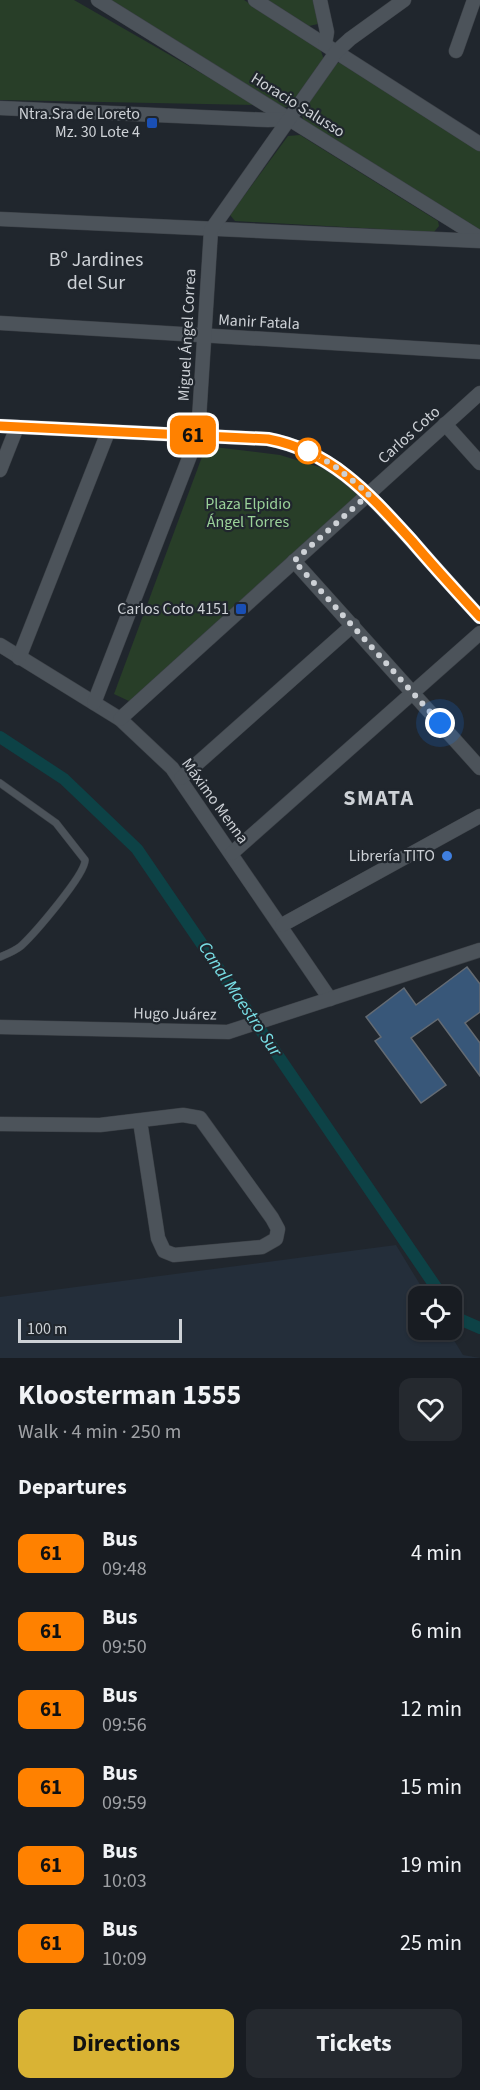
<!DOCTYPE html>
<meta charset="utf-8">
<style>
body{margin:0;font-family:"Source Sans 3",sans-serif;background:#25292f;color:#f1f3f6;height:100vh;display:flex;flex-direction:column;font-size:22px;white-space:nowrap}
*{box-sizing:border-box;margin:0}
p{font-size:20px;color:#9fa1a5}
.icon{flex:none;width:33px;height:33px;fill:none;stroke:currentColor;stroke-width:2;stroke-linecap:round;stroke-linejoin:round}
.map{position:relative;height:1358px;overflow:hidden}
.side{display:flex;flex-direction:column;background:#181c22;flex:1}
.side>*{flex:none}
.badge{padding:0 12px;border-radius:9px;font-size:21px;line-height:39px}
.tools{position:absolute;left:408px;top:1286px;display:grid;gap:12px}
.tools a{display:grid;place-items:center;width:54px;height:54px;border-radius:12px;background:#181c22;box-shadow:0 2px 4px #0004,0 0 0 2px #363a40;font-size:30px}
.scale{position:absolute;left:18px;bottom:15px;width:164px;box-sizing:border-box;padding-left:6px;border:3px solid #cdd1d6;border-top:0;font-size:16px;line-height:21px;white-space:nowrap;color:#cdd1d6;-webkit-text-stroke:4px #20262d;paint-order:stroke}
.you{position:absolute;width:30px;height:30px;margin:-15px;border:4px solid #fff;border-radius:50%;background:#1a73e8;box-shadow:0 0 0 9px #1a73e833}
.map>.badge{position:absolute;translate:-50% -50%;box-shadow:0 0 0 3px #fff}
h2{padding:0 18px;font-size:22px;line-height:54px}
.round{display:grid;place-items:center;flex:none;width:63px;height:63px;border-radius:12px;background:#25292f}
.overview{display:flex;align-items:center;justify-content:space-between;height:102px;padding:0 18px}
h1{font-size:28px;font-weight:700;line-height:45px}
.primary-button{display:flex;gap:12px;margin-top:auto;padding:12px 18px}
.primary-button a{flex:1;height:69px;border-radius:12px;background:#d9b334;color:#111;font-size:24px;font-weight:700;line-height:69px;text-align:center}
.primary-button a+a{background:#25292f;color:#f1f3f6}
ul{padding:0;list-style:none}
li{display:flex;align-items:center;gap:18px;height:78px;padding:0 18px}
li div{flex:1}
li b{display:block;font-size:22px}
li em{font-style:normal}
li .badge{min-width:66px;font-weight:700;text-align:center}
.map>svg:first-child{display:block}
.built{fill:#242e3a}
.green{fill:#283e28}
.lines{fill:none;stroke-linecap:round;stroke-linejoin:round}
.canal{stroke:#0d4246;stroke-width:12}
.building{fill:#385779;stroke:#646b73;stroke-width:1.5}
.lane-casing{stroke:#3c4147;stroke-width:8}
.street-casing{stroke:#3c4147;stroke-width:15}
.lane{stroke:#4c535a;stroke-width:7}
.street{stroke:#4c535a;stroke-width:14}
.line-casing{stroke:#fff;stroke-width:14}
.line{stroke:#ff8100;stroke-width:9}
.walk{stroke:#cdd1d6;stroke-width:6;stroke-dasharray:0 10.8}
.transit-dot{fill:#1a4fb4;stroke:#20262d;stroke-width:2}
.stop-dot{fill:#fff;stroke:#ff8100;stroke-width:3}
.shop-dot{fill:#3f7fe0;stroke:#20262d;stroke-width:2}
.labels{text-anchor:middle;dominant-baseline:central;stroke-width:4.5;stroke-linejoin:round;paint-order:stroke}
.street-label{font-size:16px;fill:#cdd1d6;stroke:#20262d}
.poi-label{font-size:16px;fill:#cdd1d6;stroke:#20262d;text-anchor:end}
.park-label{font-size:16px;fill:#9ad199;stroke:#20262d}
.water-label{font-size:18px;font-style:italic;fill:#79e0e7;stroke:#20262d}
.quarter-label{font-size:20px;fill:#cdd1d6;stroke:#20262d}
.district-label{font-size:22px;font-weight:bold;letter-spacing:1.5px;fill:#cdd1d6;stroke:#20262d}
</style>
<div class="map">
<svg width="480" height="1358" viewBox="0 0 480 1358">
<rect width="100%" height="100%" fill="#20262d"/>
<path class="built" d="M396 1245 427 1296H418V1329H447L463 1355 480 1358H0V1297Z"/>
<g class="green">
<path d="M0 0H74L257 105 0 100Z"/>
<path d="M105 0H244L320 48 324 60 291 105 281 109Z"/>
<path d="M268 0H314L318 24 309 26Z"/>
<path d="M340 62 480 149V233L304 122 301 111 334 65Z"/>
<path d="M300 135 438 221 439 226 434 232 235 221 230 215 288 136Z"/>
<path d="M206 446 280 455 329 470 360 497 131 702 114 694Z"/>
</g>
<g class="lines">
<g class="canal">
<path d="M0 737 64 779 137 849 442 1296"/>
<path d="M452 1310 457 1318 480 1328"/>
</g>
</g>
<path class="building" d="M467 967 480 984V1012L465 1023 480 1043V1076L438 1019 411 1038 446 1085 421 1103 375 1041 381 1037 366 1017 404 988 416 1005Z"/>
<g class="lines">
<defs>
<path id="lane" d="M0 783 56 823 85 860C86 874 34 934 21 946 15 951 7 954 0 957"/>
<g id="street">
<path d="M98 0 480 238"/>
<path d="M255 0 480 144"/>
<path d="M320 0 327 32 325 44"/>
<path d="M456 51 474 0"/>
<path d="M0 108 268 120 289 119"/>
<path d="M0 219 480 241"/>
<path d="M0 323 480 352"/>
<path d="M445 424 480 463"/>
<path d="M0 426 268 439C330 451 368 493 409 538 432 564 456 591 480 617"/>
<path d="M0 470 17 427"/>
<path d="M294 561 480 768"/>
<path d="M0 645 120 719 172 768 330 999"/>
<path d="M19 658 108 432"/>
<path d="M94 703 198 435 211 230 337 51 350 39 404 0"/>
<path d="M120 719 480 393"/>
<path d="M181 778 353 625"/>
<path d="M232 853 480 633"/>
<path d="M282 925 480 816"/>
<path d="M0 1027 228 1032 480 950"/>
<path d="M0 1124 100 1125 183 1115 200 1118 272 1218 278 1229 276 1239 262 1247 174 1255 164 1251 158 1238 140 1121"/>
</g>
</defs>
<use href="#lane" class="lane-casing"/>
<use href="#street" class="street-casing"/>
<use href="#lane" class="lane"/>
<use href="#street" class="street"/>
</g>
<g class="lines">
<defs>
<path id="line" d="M0 426 268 439C332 451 370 495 412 541 434 567 457 592 480 617"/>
</defs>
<use href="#line" class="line-casing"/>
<use href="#line" class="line"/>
<path class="walk" d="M308 451 303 449 332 464 369 494 294 561 440 723"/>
</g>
<g class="transit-dot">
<rect x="146" y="117" width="12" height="12" rx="3"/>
<rect x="235" y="603" width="12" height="12" rx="3"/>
</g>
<circle class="stop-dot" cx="308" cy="451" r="12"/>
<circle class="shop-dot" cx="447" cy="856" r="6"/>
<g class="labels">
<g class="street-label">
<text transform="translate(298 105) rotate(32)">Horacio Salusso</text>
<text transform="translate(259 322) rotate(3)">Manir Fatala</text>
<text transform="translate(187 335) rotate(-87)">Miguel Ángel Correa</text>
<text transform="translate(409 435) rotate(-42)">Carlos Coto</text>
<text transform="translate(215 801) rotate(54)">Máximo Menna</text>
<text transform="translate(175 1014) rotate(1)">Hugo Juárez</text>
</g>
<g class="poi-label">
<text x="140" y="114">Ntra.Sra de Loreto<tspan x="140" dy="18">Mz. 30 Lote 4</tspan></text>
<text x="229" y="609">Carlos Coto 4151</text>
<text x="435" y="856">Librería TITO</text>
</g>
<g class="park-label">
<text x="248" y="504">Plaza Elpidio<tspan x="248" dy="18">Ángel Torres</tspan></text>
</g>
<g class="water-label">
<text transform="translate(240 999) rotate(56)">Canal Maestro Sur</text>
</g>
<g class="quarter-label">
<text x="96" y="260">Bº Jardines<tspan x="96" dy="23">del Sur</tspan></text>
</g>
<g class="district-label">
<text x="379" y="798">SMATA</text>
</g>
</g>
</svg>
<div class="tools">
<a><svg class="icon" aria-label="locate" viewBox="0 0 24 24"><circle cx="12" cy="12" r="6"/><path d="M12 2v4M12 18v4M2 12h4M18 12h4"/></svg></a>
</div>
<div class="scale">100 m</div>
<div class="you" style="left:440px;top:723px"></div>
<b class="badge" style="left:193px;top:435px;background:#ff8100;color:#111">61</b>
</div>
<section class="side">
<div class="overview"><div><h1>Kloosterman 1555</h1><p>Walk · 4 min · 250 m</p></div><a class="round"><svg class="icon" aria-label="heart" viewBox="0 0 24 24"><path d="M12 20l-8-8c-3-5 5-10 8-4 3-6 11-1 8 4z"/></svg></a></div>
<h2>Departures</h2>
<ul>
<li><span class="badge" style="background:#ff8100;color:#111">61</span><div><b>Bus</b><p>09:48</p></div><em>4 min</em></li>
<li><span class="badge" style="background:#ff8100;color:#111">61</span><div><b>Bus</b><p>09:50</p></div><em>6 min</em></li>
<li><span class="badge" style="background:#ff8100;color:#111">61</span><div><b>Bus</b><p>09:56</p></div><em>12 min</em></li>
<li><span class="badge" style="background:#ff8100;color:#111">61</span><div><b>Bus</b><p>09:59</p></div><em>15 min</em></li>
<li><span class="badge" style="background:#ff8100;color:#111">61</span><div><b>Bus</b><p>10:03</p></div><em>19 min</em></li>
<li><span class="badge" style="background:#ff8100;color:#111">61</span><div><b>Bus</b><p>10:09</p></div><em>25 min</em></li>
</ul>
<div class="primary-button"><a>Directions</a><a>Tickets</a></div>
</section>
